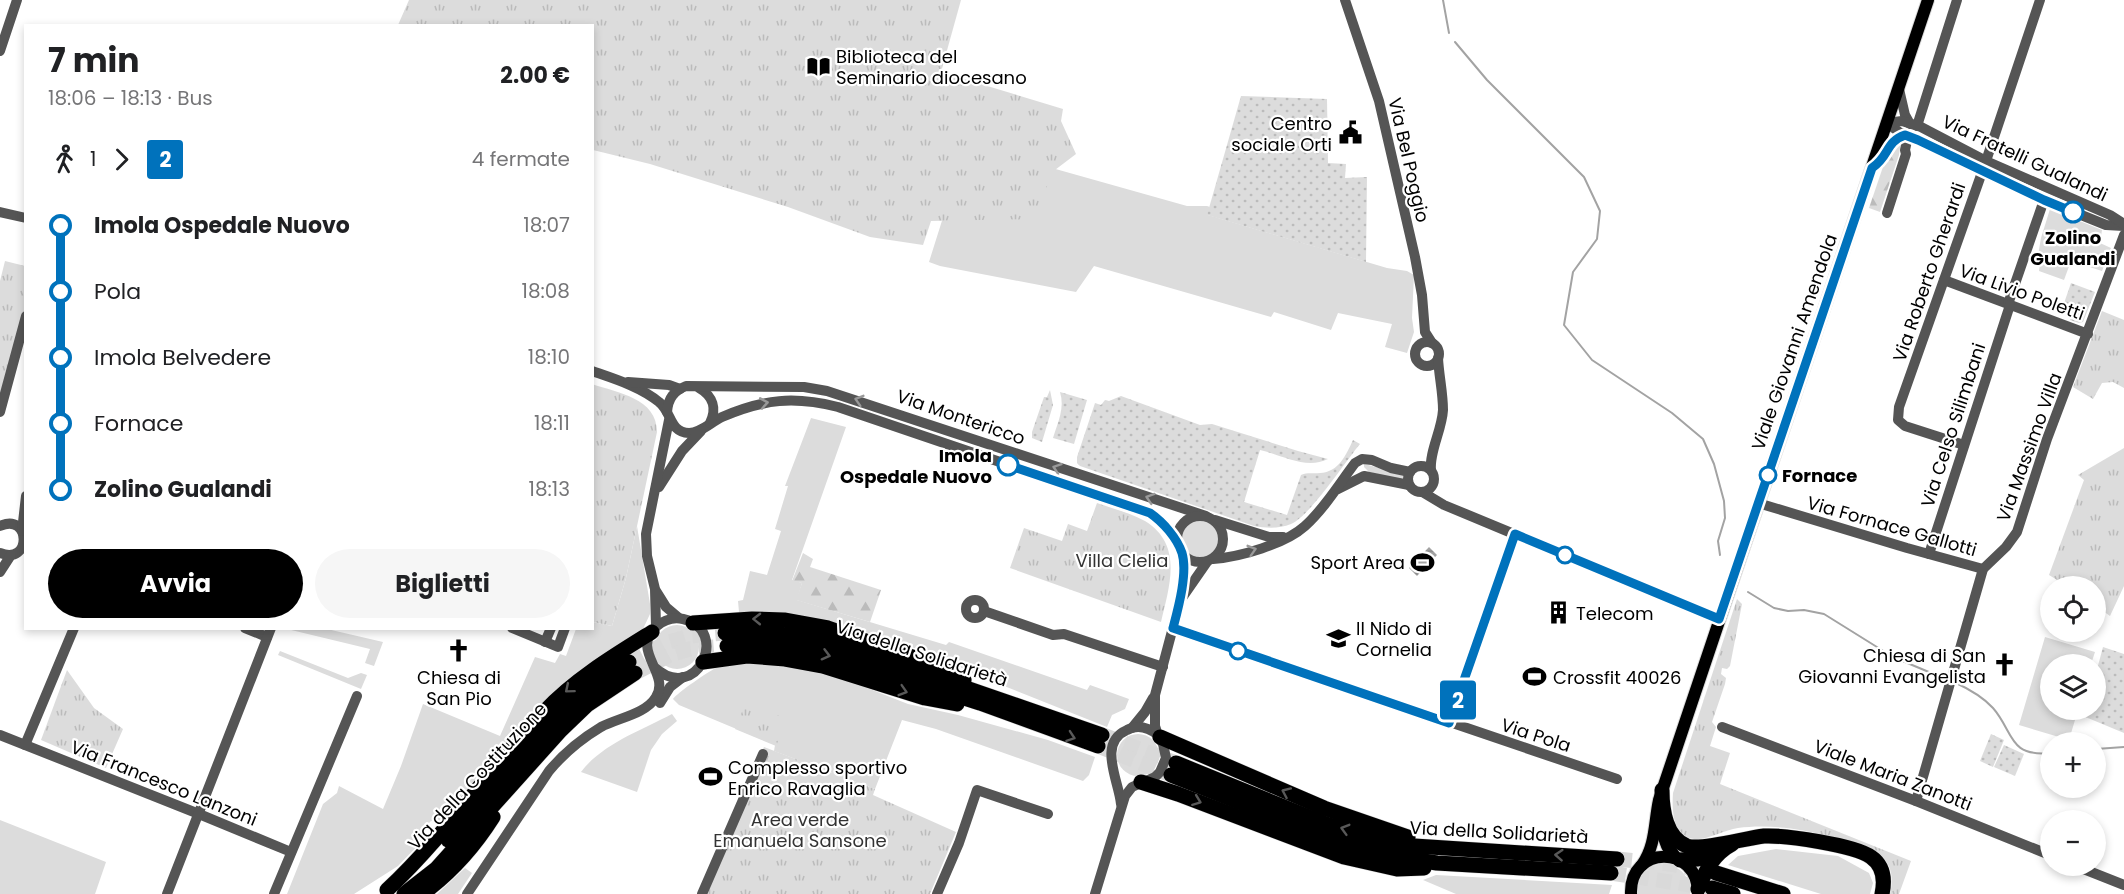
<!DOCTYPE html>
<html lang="it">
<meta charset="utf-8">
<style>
body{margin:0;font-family:Poppins,sans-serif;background:#f6f6f6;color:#202124;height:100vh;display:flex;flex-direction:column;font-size:22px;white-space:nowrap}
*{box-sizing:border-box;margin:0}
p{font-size:20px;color:#757577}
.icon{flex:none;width:33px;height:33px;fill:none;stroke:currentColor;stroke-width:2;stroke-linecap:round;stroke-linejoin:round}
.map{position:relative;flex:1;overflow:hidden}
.drawer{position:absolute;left:24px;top:24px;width:570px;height:606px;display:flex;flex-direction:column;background:#fff;border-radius:0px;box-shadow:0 3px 9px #0003}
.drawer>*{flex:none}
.badge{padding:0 12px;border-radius:4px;font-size:21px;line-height:39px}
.fabs{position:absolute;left:2040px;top:576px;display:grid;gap:12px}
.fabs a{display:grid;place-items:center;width:66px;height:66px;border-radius:50%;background:#fff;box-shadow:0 3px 9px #0003;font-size:30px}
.map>.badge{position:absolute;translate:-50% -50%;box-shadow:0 0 0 3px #fff}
.legs{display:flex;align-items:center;gap:9px;height:66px;padding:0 24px;font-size:20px}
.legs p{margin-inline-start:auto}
.overview{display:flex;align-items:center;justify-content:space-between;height:102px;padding:0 24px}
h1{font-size:33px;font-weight:700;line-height:45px}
.primary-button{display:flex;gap:12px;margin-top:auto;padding:12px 24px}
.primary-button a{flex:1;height:69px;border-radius:36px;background:#000;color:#fff;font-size:24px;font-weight:700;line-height:69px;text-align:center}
.primary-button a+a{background:#f6f6f6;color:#202124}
ul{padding:0 24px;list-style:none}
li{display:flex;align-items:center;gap:21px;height:66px;font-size:22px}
li i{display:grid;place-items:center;width:9px;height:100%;margin:0 8px;background:currentColor}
li i::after{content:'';width:15px;height:15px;margin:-8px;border:4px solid;border-radius:50%;background:#fff}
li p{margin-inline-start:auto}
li:first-child i{background:linear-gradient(#0000 50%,currentColor 0)}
li:last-child i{background:linear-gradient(currentColor 50%,#0000 0)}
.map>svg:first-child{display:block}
.grass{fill:#dcdcdc}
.forest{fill:url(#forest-firs)}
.park{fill:url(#park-tufts)}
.garden{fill:url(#garden-dots)}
.water{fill:url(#water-rules)}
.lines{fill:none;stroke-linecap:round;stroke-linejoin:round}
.stream{stroke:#a3a3a3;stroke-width:2}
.highway-tunnel{stroke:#d9d9d9;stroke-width:15;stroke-dasharray:15 8;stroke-linecap:butt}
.major-casing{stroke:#dbdbdb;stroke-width:14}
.highway-casing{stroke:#dbdbdb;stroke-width:16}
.minor{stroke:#555;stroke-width:10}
.major{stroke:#000;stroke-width:12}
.highway{stroke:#000;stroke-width:15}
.oneway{stroke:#999}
.oneway2{stroke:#595959}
.line-1-casing{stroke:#fff;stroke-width:14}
.line-1{stroke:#0072bc;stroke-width:9}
.stop-1-dot{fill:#fff;stroke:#0072bc;stroke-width:3}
.labels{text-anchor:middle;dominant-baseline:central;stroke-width:4.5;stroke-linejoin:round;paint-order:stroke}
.poi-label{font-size:18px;fill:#000;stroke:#fff;text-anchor:start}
.street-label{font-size:18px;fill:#000;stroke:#fff}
.stop-label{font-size:18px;font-weight:bold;fill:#000;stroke:#fff}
.park-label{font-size:18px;fill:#333;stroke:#fff}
</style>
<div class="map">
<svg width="2124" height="894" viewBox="0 0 2124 894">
<defs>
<pattern id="forest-firs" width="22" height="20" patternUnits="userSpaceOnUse" patternTransform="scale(1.5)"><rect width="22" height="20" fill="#dcdcdc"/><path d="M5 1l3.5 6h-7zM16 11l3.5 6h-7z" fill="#bbb"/></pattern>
<pattern id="park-tufts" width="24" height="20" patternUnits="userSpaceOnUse" patternTransform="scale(1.5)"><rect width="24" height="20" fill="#dcdcdc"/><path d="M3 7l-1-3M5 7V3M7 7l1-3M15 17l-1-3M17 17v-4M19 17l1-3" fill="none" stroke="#bbb"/></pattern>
<pattern id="garden-dots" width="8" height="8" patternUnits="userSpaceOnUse" patternTransform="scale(1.5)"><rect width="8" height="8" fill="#dcdcdc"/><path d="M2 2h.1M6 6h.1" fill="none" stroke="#bbb" stroke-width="1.8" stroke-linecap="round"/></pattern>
<pattern id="water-rules" width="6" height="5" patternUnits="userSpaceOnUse" patternTransform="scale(1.5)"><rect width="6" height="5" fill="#a3a3a3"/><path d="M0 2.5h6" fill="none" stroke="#8b8b8b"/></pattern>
</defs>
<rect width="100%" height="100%" fill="#fff"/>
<g class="grass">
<path d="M1052 168 1187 206H1207L1210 207 1208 215 1387 268 1407 271 1414 275 1412 318 1414 332 1407 353 1385 347 1392 324 1338 313 1331 330 1274 312 1271 317 1094 266 1076 292 940 266 929 262 946 208Z"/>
<path d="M2050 209 2102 230 2100 243 2111 248 2102 271 2071 261 2064 280 2039 271 2040 264 2037 261 2041 238Z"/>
<path d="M811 418 846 427 792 580 802 583 797 600 946 645 949 642 1087 690 1090 685 1129 699 1125 709 1112 715 1107 727 969 672 945 658 856 629 800 615 772 612H739L738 601 743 600 750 571 767 575 781 531 775 529 788 486H785Z"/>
<path d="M1364 464 1404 474 1403 480 1369 472 1364 467Z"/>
<circle cx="1200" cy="539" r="19"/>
<path d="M637 526 650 604V614L643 629 512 738 455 803 440 823 431 821 422 830 425 838 398 866 354 894H287L323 804 337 793 339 786 383 809 401 766 423 704 500 736 535 657 555 663 560 654 566 656 576 629 592 628 593 622 612 626 626 578Z"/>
<circle cx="677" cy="647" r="22"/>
<path d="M287 629H327L383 642 374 666 365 663 370 649Z"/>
<path d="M2045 637 2095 652 2091 664H2050V710H2078L2069 740 2019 725Z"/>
<path d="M280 651 348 678 361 673 367 675 361 689 278 655Z"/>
<path d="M739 662 796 667 852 682 908 704 958 715 1048 740 1095 757 1089 775 1083 781 936 729 902 720 875 789 774 751 775 745 679 705 673 699C677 693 709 671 716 668 723 665 731 664 739 662Z"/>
<path d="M672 714 677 721 662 734 651 750 637 792 581 772C602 744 642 730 672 714Z"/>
<circle cx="1138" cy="755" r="21"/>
<path d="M0 820 106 862 95 894H0Z"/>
<path d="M1776 849 1838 856 1869 873 1873 883 1870 894H1821L1728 865 1738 856Z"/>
<path d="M1658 864C1677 863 1691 874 1690 894H1638C1636 879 1644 870 1658 864Z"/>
<path d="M465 868 472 873 458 894H437Z"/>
<path d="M1436 875 1612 885 1609 894H1456L1423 880Z"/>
</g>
<g class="forest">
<path d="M1901 141 1899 155 1880 212 1869 208 1887 155Z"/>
<path d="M803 553 813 559 810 567 881 590 870 622 796 600 802 583 792 581Z"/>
</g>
<g class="park">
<path d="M409 0H961L941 72 1063 109 1061 121 1076 154 1051 173 1037 219 931 221 923 245 870 237 788 207 650 164 593 150 592 26 398 25Z"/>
<path d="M5 261 25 266 26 308 0 405V281Z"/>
<path d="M2102 311 2124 320V388L2113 382 2102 383 2093 399 2073 387Z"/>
<path d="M592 384C618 393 657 398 657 432L626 578 612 626 593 622Z"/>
<path d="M2124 448V586L2110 616 2096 606V586H2067L2049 575 2084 480 2078 475Z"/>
<path d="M1097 503C1113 509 1131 513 1145 521 1184 545 1169 587 1161 622L1010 568 1024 528 1062 541 1068 524 1087 531Z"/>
<path d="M1737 599 1742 604 1730 666 1727 669 1722 668 1721 674 1726 678 1725 684 1712 722 1716 727 1710 746 1730 753 1720 784 1911 861 1899 894H1890C1893 882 1893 869 1884 859 1881 856 1876 855 1872 853 1836 834 1779 822 1738 828 1723 830 1703 843 1689 838 1672 832 1672 808 1673 793Z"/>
<path d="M67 670 94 708 123 729 106 768 41 740Z"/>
<path d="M746 702 787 719 776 746 735 729Z"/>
<path d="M764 747 875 789 873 795 956 832 930 894H699Z"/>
</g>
<g class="garden">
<path d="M1241 96 1327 99 1328 163 1346 164 1345 178 1367 177 1366 262 1207 215Z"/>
<path d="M2071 283 2095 292 2083 322 2079 323 2070 320 2072 313 2062 309Z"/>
<path d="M1050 390 1053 405 1042 442 1032 438V432L1044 397H1047Z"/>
<path d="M1060 392 1087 400 1074 444 1053 438C1058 422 1065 408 1060 392Z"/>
<path d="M1121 396 1200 425 1212 424 1298 451 1328 459C1306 470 1282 455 1260 450L1244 502 1287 515 1301 475C1308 472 1313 474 1320 473 1339 472 1346 455 1353 440L1360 444C1345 462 1310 516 1291 524 1279 529 1266 528 1254 526L1080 466 1077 463V457L1095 403 1101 405 1105 400 1109 401Z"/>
<path d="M2103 647 2124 654V733L2083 716 2085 710H2096V673Z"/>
<path d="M1991 734 2004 740 1993 767 1980 761Z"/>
<path d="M2004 745 2024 754 2015 776 1994 767Z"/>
</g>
<path class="water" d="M1429 547 1437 555 1417 576 1409 568Z"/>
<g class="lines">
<g class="stream">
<path d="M1443 0 1449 33"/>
<path d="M1455 42 1487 80 1584 177 1600 211 1597 239 1573 272 1564 325 1592 360 1672 413 1703 439 1714 464 1724 501 1725 518 1718 541 1720 555"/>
<path d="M1748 592 1774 608 1788 611 1804 610 1824 614 1893 657 1948 680"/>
<path d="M1954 682C1967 688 1983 697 1993 708 2014 732 2008 757 2050 753"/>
<path d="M2096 749 2124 747"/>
</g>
<g class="highway-tunnel">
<path d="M629 662 666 643 689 636 725 633"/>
<path d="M635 673 670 655 690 649 727 646"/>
<path d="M1103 735 1176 763"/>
<path d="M1098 746 1171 775"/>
<path d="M1617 859 1669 864 1716 873"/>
<path d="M1611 873 1709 888"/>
</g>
<defs>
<g id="major">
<path d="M1658 822 1667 846 1677 859"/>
<path d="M1642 865C1656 845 1654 823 1659 800L1928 0"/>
<path d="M1631 894C1629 845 1698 844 1698 893"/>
</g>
<g id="highway">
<path d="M693 623 752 619 784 620 828 628 933 664 964 680"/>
<path d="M725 633H772L815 639 859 651 1102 735"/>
<path d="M727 646H779L815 652 859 664 980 703 1098 746"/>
<path d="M703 662 747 656 785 659 823 666 925 698 957 704"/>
<path d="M1160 737 1324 808 1408 837"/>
<path d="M1176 763 1326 824 1399 845 1617 859"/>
<path d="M1171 775 1334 840 1384 855 1437 863 1611 873"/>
<path d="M1141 782 1178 794 1344 857 1397 869 1424 868"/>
<path d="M1662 790C1662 810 1666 838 1687 846 1702 851 1745 838 1764 836 1784 835 1855 845 1871 857 1884 866 1885 880 1882 894"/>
<path d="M448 840C503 776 554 705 629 662"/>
<path d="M1680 860 1698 859 1721 851"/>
<path d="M1716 873 1783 894"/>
<path d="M1712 888 1733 894"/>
<path d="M1698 889C1706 870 1713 854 1732 844"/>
<path d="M387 890C446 835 490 768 545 711 575 679 615 655 652 632"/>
<path d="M404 894 436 869 561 730 587 705 635 673"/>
<path d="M422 894C451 873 474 847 493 817"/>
</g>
</defs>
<use href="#major" class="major-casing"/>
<use href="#highway" class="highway-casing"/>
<g class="minor">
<path d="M1345 0 1379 101 1415 257 1422 295 1425 332 1432 343"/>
<path d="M0 51 17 0"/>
<path d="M1899 89 1905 115 1910 124"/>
<path d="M1887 123 1899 132 1918 140 2044 200 2106 225 2124 226"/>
<path d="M1887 123 1902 121 1921 127 1986 161 2110 215 2124 224"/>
<path d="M1917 126 1957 0"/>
<path d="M1872 167C1890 156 1885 142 1905 135"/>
<path d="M0 212 26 218"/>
<path d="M1887 213 1906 154 1905 150 1908 136"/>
<path d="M1944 280 2088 334"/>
<path d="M2008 304 2044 200"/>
<circle cx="1427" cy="354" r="12"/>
<path d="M592 371C615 379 641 387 659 402 672 412 669 432 689 433 701 433 711 422 722 417 764 399 794 396 838 407L1150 513 1160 520 1178 545"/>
<path d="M628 382 669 385 680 389"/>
<path d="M699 388C713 396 717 409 710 423"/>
<path d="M0 412 26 316"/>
<path d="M667 412C668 398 674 391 686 386L804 387 827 391 1206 516"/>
<path d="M1964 445 1905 426 1898 420 1899 407 1986 161 2040 0"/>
<circle cx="1421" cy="479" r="13"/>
<path d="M1431 470C1429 452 1442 430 1443 410 1443 393 1439 376 1438 358"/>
<path d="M659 487 682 451 701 431"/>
<path d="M1338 489 1364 476 1409 485"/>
<path d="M1424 493 1444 505 1719 619"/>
<path d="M1758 503 1907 548 1983 569"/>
<circle cx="1200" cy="539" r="23"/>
<path d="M1215 520 1269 537H1283"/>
<path d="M0 526C31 512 32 566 0 553"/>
<path d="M22 531 26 496"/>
<path d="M1929 554 2010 305"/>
<path d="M1213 559C1240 557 1285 544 1305 526 1325 508 1339 484 1355 463L1362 459 1372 460 1391 468 1410 472"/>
<path d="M0 572 11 555"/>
<path d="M656 591 666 607 679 618"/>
<path d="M1182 598 1207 562"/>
<circle cx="975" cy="609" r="9"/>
<path d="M984 611 1053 635 1064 634 1163 667"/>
<path d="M656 626 655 589 647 556 646 534 669 420"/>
<path d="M245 628 267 637"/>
<path d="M512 628 558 647 565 628"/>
<path d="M1173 628 1617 779"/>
<path d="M545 642 551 628"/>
<path d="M660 703 670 687 683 677"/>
<path d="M1449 723 1515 534"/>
<path d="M1722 727 1916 801 2050 855"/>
<path d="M1132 728 1145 712 1153 698"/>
<path d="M0 735 199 814 291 852"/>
<path d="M25 745 74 628"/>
<path d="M1916 801 1983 569 2006 547 2017 532 2047 439 2124 235"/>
<path d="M1121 804C1119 781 1097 743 1127 730 1138 724 1149 728 1158 735"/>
<path d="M2076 866 2124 885"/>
<path d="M167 894 271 628"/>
<path d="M274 894 357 696"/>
<path d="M467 894 549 771C564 753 581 739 601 727 618 718 646 714 656 697 671 673 629 650 657 626 664 620 674 617 683 619 731 629 697 706 654 667"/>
<path d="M702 894 763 754"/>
<path d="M937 894 959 843 977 790 1048 814"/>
<path d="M1095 894 1125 796 1132 787 1155 777 1160 772 1166 758 1163 744 1158 735 1155 726V695L1180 601 1183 575 1182 553"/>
</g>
<use href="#major" class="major"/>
<use href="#highway" class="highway"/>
</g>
<defs><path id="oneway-chevron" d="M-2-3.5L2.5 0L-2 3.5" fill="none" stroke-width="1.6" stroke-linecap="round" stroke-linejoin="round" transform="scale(1.5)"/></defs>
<g class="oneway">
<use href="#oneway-chevron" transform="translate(859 400) rotate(-163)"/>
<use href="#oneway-chevron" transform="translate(764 403) rotate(-10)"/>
<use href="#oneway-chevron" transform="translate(1057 468) rotate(-161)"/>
<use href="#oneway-chevron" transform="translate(1150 498) rotate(-162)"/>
<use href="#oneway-chevron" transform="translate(1252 550) rotate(-17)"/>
</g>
<g class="oneway2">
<use href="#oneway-chevron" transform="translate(757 619) rotate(-179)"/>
<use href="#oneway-chevron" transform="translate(826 655) rotate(15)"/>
<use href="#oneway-chevron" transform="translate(569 689) rotate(140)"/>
<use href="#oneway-chevron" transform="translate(903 691) rotate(17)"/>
<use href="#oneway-chevron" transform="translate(1071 737) rotate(19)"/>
<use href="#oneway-chevron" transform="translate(1286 792) rotate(-156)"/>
<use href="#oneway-chevron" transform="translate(1197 801) rotate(21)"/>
<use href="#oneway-chevron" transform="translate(1345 829) rotate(-164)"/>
<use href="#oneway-chevron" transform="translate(1559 855) rotate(-176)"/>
</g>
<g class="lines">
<defs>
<path id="line-1" d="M1008 465 1150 513C1163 522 1177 538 1182 553 1188 573 1178 609 1173 628L1449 723 1515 534 1719 619 1872 168C1890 156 1885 142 1905 135L1918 140 2044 200 2073 212"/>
</defs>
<use href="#line-1" class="line-1-casing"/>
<use href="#line-1" class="line-1"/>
</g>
<defs>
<symbol id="library-bare" viewBox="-9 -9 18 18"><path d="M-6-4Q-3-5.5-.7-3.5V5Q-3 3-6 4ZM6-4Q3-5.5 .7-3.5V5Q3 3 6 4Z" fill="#000" stroke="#fff" stroke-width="2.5" paint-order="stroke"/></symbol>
<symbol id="civic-bare" viewBox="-9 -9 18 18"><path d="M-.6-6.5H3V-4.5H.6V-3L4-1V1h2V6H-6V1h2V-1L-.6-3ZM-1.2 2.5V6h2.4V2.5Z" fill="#000" stroke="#fff" stroke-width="2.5" paint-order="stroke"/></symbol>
<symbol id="stadium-bare" viewBox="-9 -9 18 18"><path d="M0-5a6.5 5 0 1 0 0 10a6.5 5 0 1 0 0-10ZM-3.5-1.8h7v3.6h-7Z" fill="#000" stroke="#fff" stroke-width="2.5" paint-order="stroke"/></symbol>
<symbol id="building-bare" viewBox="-9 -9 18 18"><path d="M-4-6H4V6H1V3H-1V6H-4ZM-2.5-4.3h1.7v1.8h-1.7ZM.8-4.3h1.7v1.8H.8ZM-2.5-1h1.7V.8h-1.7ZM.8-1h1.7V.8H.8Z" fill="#000" stroke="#fff" stroke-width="2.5" paint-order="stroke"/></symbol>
<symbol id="school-bare" viewBox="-9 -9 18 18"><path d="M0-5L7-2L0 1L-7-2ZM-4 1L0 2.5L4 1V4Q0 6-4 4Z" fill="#000" stroke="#fff" stroke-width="2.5" paint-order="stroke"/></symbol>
<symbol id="church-bare" viewBox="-9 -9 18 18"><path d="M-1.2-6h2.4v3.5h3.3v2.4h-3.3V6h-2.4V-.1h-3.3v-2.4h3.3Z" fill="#000" stroke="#fff" stroke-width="2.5" paint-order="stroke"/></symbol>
</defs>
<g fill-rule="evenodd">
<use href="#library-bare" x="802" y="50" width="33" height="33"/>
<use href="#civic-bare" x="1334" y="116" width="33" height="33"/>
<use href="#stadium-bare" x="1406" y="546" width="33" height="33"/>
<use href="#building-bare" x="1542" y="596" width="33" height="33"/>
<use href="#school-bare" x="1322" y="622" width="33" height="33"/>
<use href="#church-bare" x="442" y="634" width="33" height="33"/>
<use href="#church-bare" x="1988" y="648" width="33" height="33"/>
<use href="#stadium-bare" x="1518" y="660" width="33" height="33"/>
<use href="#stadium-bare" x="694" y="760" width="33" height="33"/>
</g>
<g class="stop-1-dot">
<circle cx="2073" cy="212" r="10"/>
<circle cx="1008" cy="465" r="10"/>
<circle cx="1768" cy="475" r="8"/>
<circle cx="1565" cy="555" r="8"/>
<circle cx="1238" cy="651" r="8"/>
</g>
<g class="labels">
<g class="poi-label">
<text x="836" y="56">Biblioteca del<tspan x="836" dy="21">Seminario diocesano</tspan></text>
<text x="1332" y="123" text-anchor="end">Centro<tspan x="1332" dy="21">sociale Orti</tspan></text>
<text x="1405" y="562" text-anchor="end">Sport Area</text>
<text x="1576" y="613">Telecom</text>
<text x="1356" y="628">Il Nido di<tspan x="1356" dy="21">Cornelia</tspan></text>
<text x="1986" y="655" text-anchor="end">Chiesa di San<tspan x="1986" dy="21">Giovanni Evangelista</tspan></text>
<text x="459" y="677" text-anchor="middle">Chiesa di<tspan x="459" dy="21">San Pio</tspan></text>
<text x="1553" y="677">Crossfit 40026</text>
<text x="728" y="767">Complesso sportivo<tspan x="728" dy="21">Enrico Ravaglia</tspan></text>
</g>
<g class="street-label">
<text transform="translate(2025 158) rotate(25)">Via Fratelli Gualandi</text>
<text transform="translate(1409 160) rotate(77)">Via Bel Poggio</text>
<text transform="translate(1929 272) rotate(-71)">Via Roberto Gherardi</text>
<text transform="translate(2022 292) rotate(20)">Via Livio Poletti</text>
<text transform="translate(1794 342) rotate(-71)">Viale Giovanni Amendola</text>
<text transform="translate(961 417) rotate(19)">Via Montericco</text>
<text transform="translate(1953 425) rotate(-72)">Via Celso Silimbani</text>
<text transform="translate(2029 447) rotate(-70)">Via Massimo Villa</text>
<text transform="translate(1892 526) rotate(16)">Via Fornace Gallotti</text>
<text transform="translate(922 653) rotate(18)">Via della Solidarietà</text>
<text transform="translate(1536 735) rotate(18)">Via Pola</text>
<text transform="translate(1893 775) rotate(21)">Viale Maria Zanotti</text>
<text transform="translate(477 776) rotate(-47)">Via della Costituzione</text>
<text transform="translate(164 783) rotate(22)">Via Francesco Lanzoni</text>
<text transform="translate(1499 832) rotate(3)">Via della Solidarietà</text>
</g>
<g class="stop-label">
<text x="2073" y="237">Zolino<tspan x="2073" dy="21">Gualandi</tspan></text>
<text x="992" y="455" text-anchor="end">Imola<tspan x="992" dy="21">Ospedale Nuovo</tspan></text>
<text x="1782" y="475" text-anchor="start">Fornace</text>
</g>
<g class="park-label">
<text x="1122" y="560">Villa Clelia</text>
<text x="800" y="819">Area verde<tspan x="800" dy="21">Emanuela Sansone</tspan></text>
</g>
</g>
</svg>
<div class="fabs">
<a><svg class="icon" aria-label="locate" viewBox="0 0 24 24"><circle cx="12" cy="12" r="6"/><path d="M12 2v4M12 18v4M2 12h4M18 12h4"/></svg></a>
<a><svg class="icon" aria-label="layers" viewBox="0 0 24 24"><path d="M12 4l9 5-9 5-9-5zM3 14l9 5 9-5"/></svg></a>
<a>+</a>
<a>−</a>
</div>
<b class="badge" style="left:1458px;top:700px;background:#0072bc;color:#fff">2</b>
<section class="drawer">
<div class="overview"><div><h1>7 min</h1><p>18:06 – 18:13 · Bus</p></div><b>2.00 €</b></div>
<div class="legs"><svg class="icon" aria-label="walk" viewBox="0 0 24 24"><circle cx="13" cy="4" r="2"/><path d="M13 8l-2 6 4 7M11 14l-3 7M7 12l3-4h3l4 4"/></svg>1<svg class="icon" aria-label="forward" viewBox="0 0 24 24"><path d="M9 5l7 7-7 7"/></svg><b class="badge" style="background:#0072bc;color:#fff">2</b><p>4 fermate</p></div>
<ul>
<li><i style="color:#0072bc"></i><b>Imola Ospedale Nuovo</b><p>18:07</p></li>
<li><i style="color:#0072bc"></i><span>Pola</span><p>18:08</p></li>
<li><i style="color:#0072bc"></i><span>Imola Belvedere</span><p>18:10</p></li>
<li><i style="color:#0072bc"></i><span>Fornace</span><p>18:11</p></li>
<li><i style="color:#0072bc"></i><b>Zolino Gualandi</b><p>18:13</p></li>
</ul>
<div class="primary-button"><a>Avvia</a><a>Biglietti</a></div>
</section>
</div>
